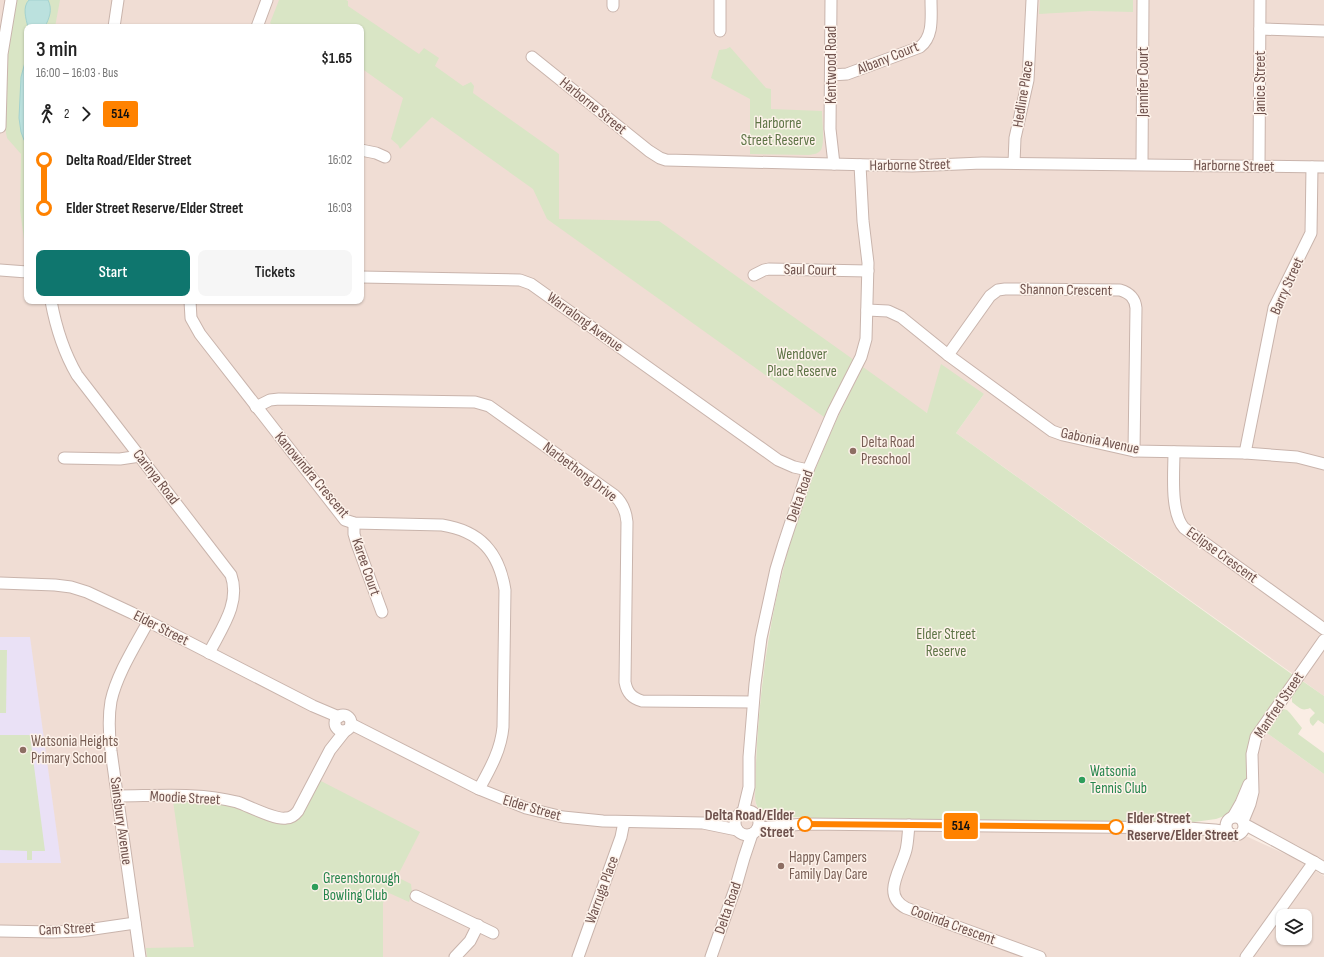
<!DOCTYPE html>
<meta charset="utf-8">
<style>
body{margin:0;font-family:"Sofia Sans Condensed",sans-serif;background:#f6f6f6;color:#222;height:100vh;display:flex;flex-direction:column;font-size:15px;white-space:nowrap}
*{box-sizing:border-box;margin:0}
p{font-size:13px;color:#767676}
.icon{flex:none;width:22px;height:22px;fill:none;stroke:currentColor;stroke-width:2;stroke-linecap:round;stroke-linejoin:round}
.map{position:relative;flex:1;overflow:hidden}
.side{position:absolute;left:24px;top:24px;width:340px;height:280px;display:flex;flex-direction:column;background:#fff;border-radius:8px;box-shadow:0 1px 3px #0004}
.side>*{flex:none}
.badge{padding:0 8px;border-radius:3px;font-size:14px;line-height:26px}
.buttons{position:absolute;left:1276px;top:909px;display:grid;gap:8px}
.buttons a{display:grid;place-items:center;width:36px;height:36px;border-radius:8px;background:#fff;box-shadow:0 1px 3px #0004;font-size:20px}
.map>.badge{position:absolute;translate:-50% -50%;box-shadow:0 0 0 2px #fff}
.legs{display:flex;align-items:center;gap:6px;height:44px;padding:0 12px;font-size:13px}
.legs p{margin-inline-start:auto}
.head{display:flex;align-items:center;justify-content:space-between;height:68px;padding:0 12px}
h1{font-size:22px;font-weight:600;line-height:30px}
.cta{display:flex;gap:8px;margin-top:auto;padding:8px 12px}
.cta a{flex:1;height:46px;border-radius:8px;background:#0f766e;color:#fff;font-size:16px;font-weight:600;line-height:46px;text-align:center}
.cta a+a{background:#f6f6f6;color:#222}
ul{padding:0 12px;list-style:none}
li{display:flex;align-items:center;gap:14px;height:48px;font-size:15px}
li i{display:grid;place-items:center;width:6px;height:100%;margin:0 5px;background:currentColor}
li i::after{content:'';width:10px;height:10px;margin:-5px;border:3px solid;border-radius:50%;background:#fff}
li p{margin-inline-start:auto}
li:first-child i{background:linear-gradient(#0000 50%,currentColor 0)}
li:last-child i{background:linear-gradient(currentColor 50%,#0000 0)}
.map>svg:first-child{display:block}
.residential{fill:#f0ddd4;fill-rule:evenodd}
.education{fill:#eae1f6}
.green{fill:#d9e5c5}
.water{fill:#bbe1de;stroke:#a3d2cf}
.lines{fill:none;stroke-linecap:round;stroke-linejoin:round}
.minor-casing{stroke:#c9b4ac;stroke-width:13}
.minor{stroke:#fff;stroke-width:11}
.line-1-casing{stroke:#fff;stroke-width:9}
.line-1{stroke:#ff8200;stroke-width:6}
.education-dot{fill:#8d6e63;stroke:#fdf2ea;stroke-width:1.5}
.leisure-dot{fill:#2e9e5b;stroke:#fdf2ea;stroke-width:1.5}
.stop-1-dot{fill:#fff;stroke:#ff8200;stroke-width:2}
.labels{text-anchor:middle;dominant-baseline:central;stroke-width:3;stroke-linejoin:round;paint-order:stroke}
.street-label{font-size:15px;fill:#6f524d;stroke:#fdf2ea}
.park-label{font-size:15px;fill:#5e7446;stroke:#fdf2ea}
.education-label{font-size:15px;fill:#785e54;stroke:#fdf2ea;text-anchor:start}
.leisure-label{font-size:15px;fill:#27864d;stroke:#fdf2ea;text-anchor:start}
.stop-label{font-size:15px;font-weight:bold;fill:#6f524d;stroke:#fdf2ea;text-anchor:end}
</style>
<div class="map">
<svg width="1324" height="957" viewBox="0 0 1324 957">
<rect width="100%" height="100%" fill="#faede4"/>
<g class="residential">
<path d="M0 0H1324V696L956 433 984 394 927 413 858 377 824 447 803 504 789 546 777 591 769 633 760 697 757 735 755 797 756 805 763 818 764 822 770 830 1203 834H1223L1234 838 1248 837 1294 858 1324 876V957H0ZM27 27H361V301H27ZM1283 916H1305V938H1283Z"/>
<path d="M1264 731 1324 774V861L1297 845 1264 832 1251 821 1250 817 1257 746Z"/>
</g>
<path class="education" d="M0 637H30L61 863H0Z"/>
<g class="green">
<path d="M15 0H60L55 27H27V261L20 210 21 154 7 138 5 128 6 62Z"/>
<path d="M279 0H346L348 1V6L419 54 424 48 439 58 435 66 463 86 471 82 474 86 473 93 559 154V219L659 221 854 360 824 417 547 219 533 189 432 117 400 149 398 145 391 139 403 98 361 68V27H275L270 23Z"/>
<path d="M1040 0H1133V12L1090 11 1039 14Z"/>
<path d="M730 47 766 88 771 89V109L822 111C822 120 825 143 821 150 818 154 814 154 809 155L750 154V99L711 78 719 50 726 49Z"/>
<path d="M941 364 984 394 956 433 1293 675 1252 735 1247 759V779L1230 814 1216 819 1194 822 814 818 769 816C760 813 755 806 755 797 757 675 776 558 825 446 836 419 850 393 863 367L927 413Z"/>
<path d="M0 650H7L6 713H0Z"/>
<path d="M1301 680 1324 696V724L1318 720 1313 726C1310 724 1309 721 1310 718L1315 713 1310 708C1301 712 1299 707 1292 702V698L1290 695Z"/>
<path d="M1280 708 1287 710 1290 713 1302 728 1298 734 1324 753V774L1264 731Z"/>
<path d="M0 735H30L45 851H32V860H27V851L0 850Z"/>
<path d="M319 780 420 832 397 877 411 884 412 893 409 902 389 893 383 903V957H147L146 948 194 947 173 801C190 801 206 801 223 804 240 807 277 826 290 823Z"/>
</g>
<g class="water">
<path d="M29 0H48C53 10 49 18 45 27H28C26 19 22 7 29 0Z"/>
<path d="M27 55V144L24 140 21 132 19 118 21 77Z"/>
</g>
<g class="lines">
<defs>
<g id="minor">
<path d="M831 0 830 129 834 164"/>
<path d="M613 6V0"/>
<path d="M114 27 118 0"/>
<path d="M257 27 267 0"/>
<path d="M1260 29 1324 31"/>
<path d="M720 31V0"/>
<path d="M532 57 649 151 660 158 666 160 912 166 982 163 1324 167"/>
<path d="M831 75 847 74 920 47C934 36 931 17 931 0"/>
<path d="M0 127 2 54 11 0"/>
<path d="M361 150 376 153 385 157"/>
<path d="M1014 163 1015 138 1028 80 1032 0"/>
<path d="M1142 164 1143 0"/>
<path d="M1259 166 1260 0"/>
<path d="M0 270 27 272"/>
<path d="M754 275 764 270 769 269 868 271"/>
<path d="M361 277 520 280 531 284 778 460 794 467 808 470"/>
<path d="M51 301C56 328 63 351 77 375L231 575C241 603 221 629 209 653"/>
<path d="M190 301 191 318 200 334 345 520 354 523 442 525C480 531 499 552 505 590L503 727C501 750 490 769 479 789"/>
<path d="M867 310 888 311 901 317 948 355 1052 431 1063 435 1134 451 1245 453 1297 457 1324 464"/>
<path d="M948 355 990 296 998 290 1005 289 1120 290C1130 293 1135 298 1136 308L1134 451"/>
<path d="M256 407 270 400 279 399 475 402 489 406 614 495C622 502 626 510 627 522L625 682C627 693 632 698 642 701L753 702"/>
<path d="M1174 452C1174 473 1170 512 1184 528L1324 629"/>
<path d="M1245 453 1274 308 1311 233 1312 167"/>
<path d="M64 458 120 459 140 456"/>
<path d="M354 523V534L357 544 382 612"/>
<path d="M0 583 55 585 71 587 87 592 132 613 313 706 339 717"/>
<circle cx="343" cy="723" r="8"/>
<path d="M351 724 479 789 526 808 563 817 603 821 703 823 737 830"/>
<path d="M117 796C156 796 198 792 237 802 249 806 275 820 286 818 292 818 295 815 298 811L330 750 345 731"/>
<circle cx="747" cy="823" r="12"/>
<path d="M743 812 749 787V757L755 684 761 638 776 569 783 546 808 470 833 412 861 357 866 339 868 263 863 221 860 165"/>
<circle cx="1235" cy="826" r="9"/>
<path d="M1233 817 1241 803 1249 784"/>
<path d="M1243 821 1250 804 1253 792 1252 754 1256 737 1324 640"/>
<path d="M1244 824 1314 862 1324 868"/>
<path d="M909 825C908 833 908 842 906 850 901 870 881 895 906 908L1040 957"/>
<path d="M758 828 804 824 1188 828 1215 830 1228 832"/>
<path d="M416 896 493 933"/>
<path d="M0 931 53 932 80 931 135 923"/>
<path d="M140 957 111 751C109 734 108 718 111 701 117 674 135 646 148 622"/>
<path d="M455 957 470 941 478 925"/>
<path d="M578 957 621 837 624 822"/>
<path d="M711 957 736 886 744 858 752 834"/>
<path d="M1246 957 1314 862"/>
</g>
</defs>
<use href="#minor" class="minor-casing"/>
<use href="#minor" class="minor"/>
</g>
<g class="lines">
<defs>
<path id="line-1" d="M805 824 1116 827"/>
</defs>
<use href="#line-1" class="line-1-casing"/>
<use href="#line-1" class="line-1"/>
</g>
<g class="education-dot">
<circle cx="853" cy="451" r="4"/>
<circle cx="23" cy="750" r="4"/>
<circle cx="781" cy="866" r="4"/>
</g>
<g class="leisure-dot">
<circle cx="1082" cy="780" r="4"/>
<circle cx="315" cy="887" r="4"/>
</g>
<g class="stop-1-dot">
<circle cx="805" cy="824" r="7"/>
<circle cx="1116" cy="827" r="7"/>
</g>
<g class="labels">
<g class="street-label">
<text transform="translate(888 58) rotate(-22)">Albany Court</text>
<text transform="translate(831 65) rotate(-90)">Kentwood Road</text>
<text transform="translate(1143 82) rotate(-90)">Jennifer Court</text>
<text transform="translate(1260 83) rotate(-90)">Janice Street</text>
<text transform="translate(1023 94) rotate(-81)">Hedline Place</text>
<text transform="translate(593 106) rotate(39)">Harborne Street</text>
<text transform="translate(910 165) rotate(-1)">Harborne Street</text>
<text transform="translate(1234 166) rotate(1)">Harborne Street</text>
<text transform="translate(810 270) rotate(1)">Saul Court</text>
<text transform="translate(1287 286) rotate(-66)">Barry Street</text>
<text transform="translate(1066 290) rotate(1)">Shannon Crescent</text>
<text transform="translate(585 322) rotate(36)">Warralong Avenue</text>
<text transform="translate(1100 441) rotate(12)">Gabonia Avenue</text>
<text transform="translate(580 472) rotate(37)">Narbethong Drive</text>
<text transform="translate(312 475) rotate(50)">Kanowindra Crescent</text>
<text transform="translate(156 477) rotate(52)">Carinya Road</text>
<text transform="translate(800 496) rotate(-71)">Delta Road</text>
<text transform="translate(1222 555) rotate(36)">Eclipse Crescent</text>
<text transform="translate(366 567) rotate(71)">Karee Court</text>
<text transform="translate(161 628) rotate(27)">Elder Street</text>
<text transform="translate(1279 705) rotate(-56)">Manfred Street</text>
<text transform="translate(185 798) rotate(3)">Moodie Street</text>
<text transform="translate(532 808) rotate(16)">Elder Street</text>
<text transform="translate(121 821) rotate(82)">Sainsbury Avenue</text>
<text transform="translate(602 890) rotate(-70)">Warruga Place</text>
<text transform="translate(728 908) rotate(-71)">Delta Road</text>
<text transform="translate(953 925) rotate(20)">Cooinda Crescent</text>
<text transform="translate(67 929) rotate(-3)">Cam Street</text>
</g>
<g class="park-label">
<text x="778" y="123">Harborne<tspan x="778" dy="17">Street Reserve</tspan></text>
<text x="802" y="354">Wendover<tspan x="802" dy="17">Place Reserve</tspan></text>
<text x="946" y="634">Elder Street<tspan x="946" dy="17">Reserve</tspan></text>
</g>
<g class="education-label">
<text x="861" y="442">Delta Road<tspan x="861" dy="17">Preschool</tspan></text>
<text x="31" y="741">Watsonia Heights<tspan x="31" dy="17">Primary School</tspan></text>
<text x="789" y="857">Happy Campers<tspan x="789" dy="17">Family Day Care</tspan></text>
</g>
<g class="leisure-label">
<text x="1090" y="771">Watsonia<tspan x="1090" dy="17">Tennis Club</tspan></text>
<text x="323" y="878">Greensborough<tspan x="323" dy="17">Bowling Club</tspan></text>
</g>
<g class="stop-label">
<text x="794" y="815">Delta Road/Elder<tspan x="794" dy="17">Street</tspan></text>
<text x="1127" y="818" text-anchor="start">Elder Street<tspan x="1127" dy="17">Reserve/Elder Street</tspan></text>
</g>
</g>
</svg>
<div class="buttons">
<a><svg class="icon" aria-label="layers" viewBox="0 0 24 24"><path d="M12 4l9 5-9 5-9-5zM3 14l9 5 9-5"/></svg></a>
</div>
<b class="badge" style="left:961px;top:826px;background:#ff8200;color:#111">514</b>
<section class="side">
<div class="head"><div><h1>3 min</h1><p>16:00 – 16:03 · Bus</p></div><b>$1.65</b></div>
<div class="legs"><svg class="icon" aria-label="walk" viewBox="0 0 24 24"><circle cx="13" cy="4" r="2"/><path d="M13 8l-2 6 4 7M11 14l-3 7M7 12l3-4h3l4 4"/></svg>2<svg class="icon" aria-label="forward" viewBox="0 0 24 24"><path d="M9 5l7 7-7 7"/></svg><b class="badge" style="background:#ff8200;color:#111">514</b></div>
<ul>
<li><i style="color:#ff8200"></i><b>Delta Road/Elder Street</b><p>16:02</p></li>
<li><i style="color:#ff8200"></i><b>Elder Street Reserve/Elder Street</b><p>16:03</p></li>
</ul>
<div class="cta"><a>Start</a><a>Tickets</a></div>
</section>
</div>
